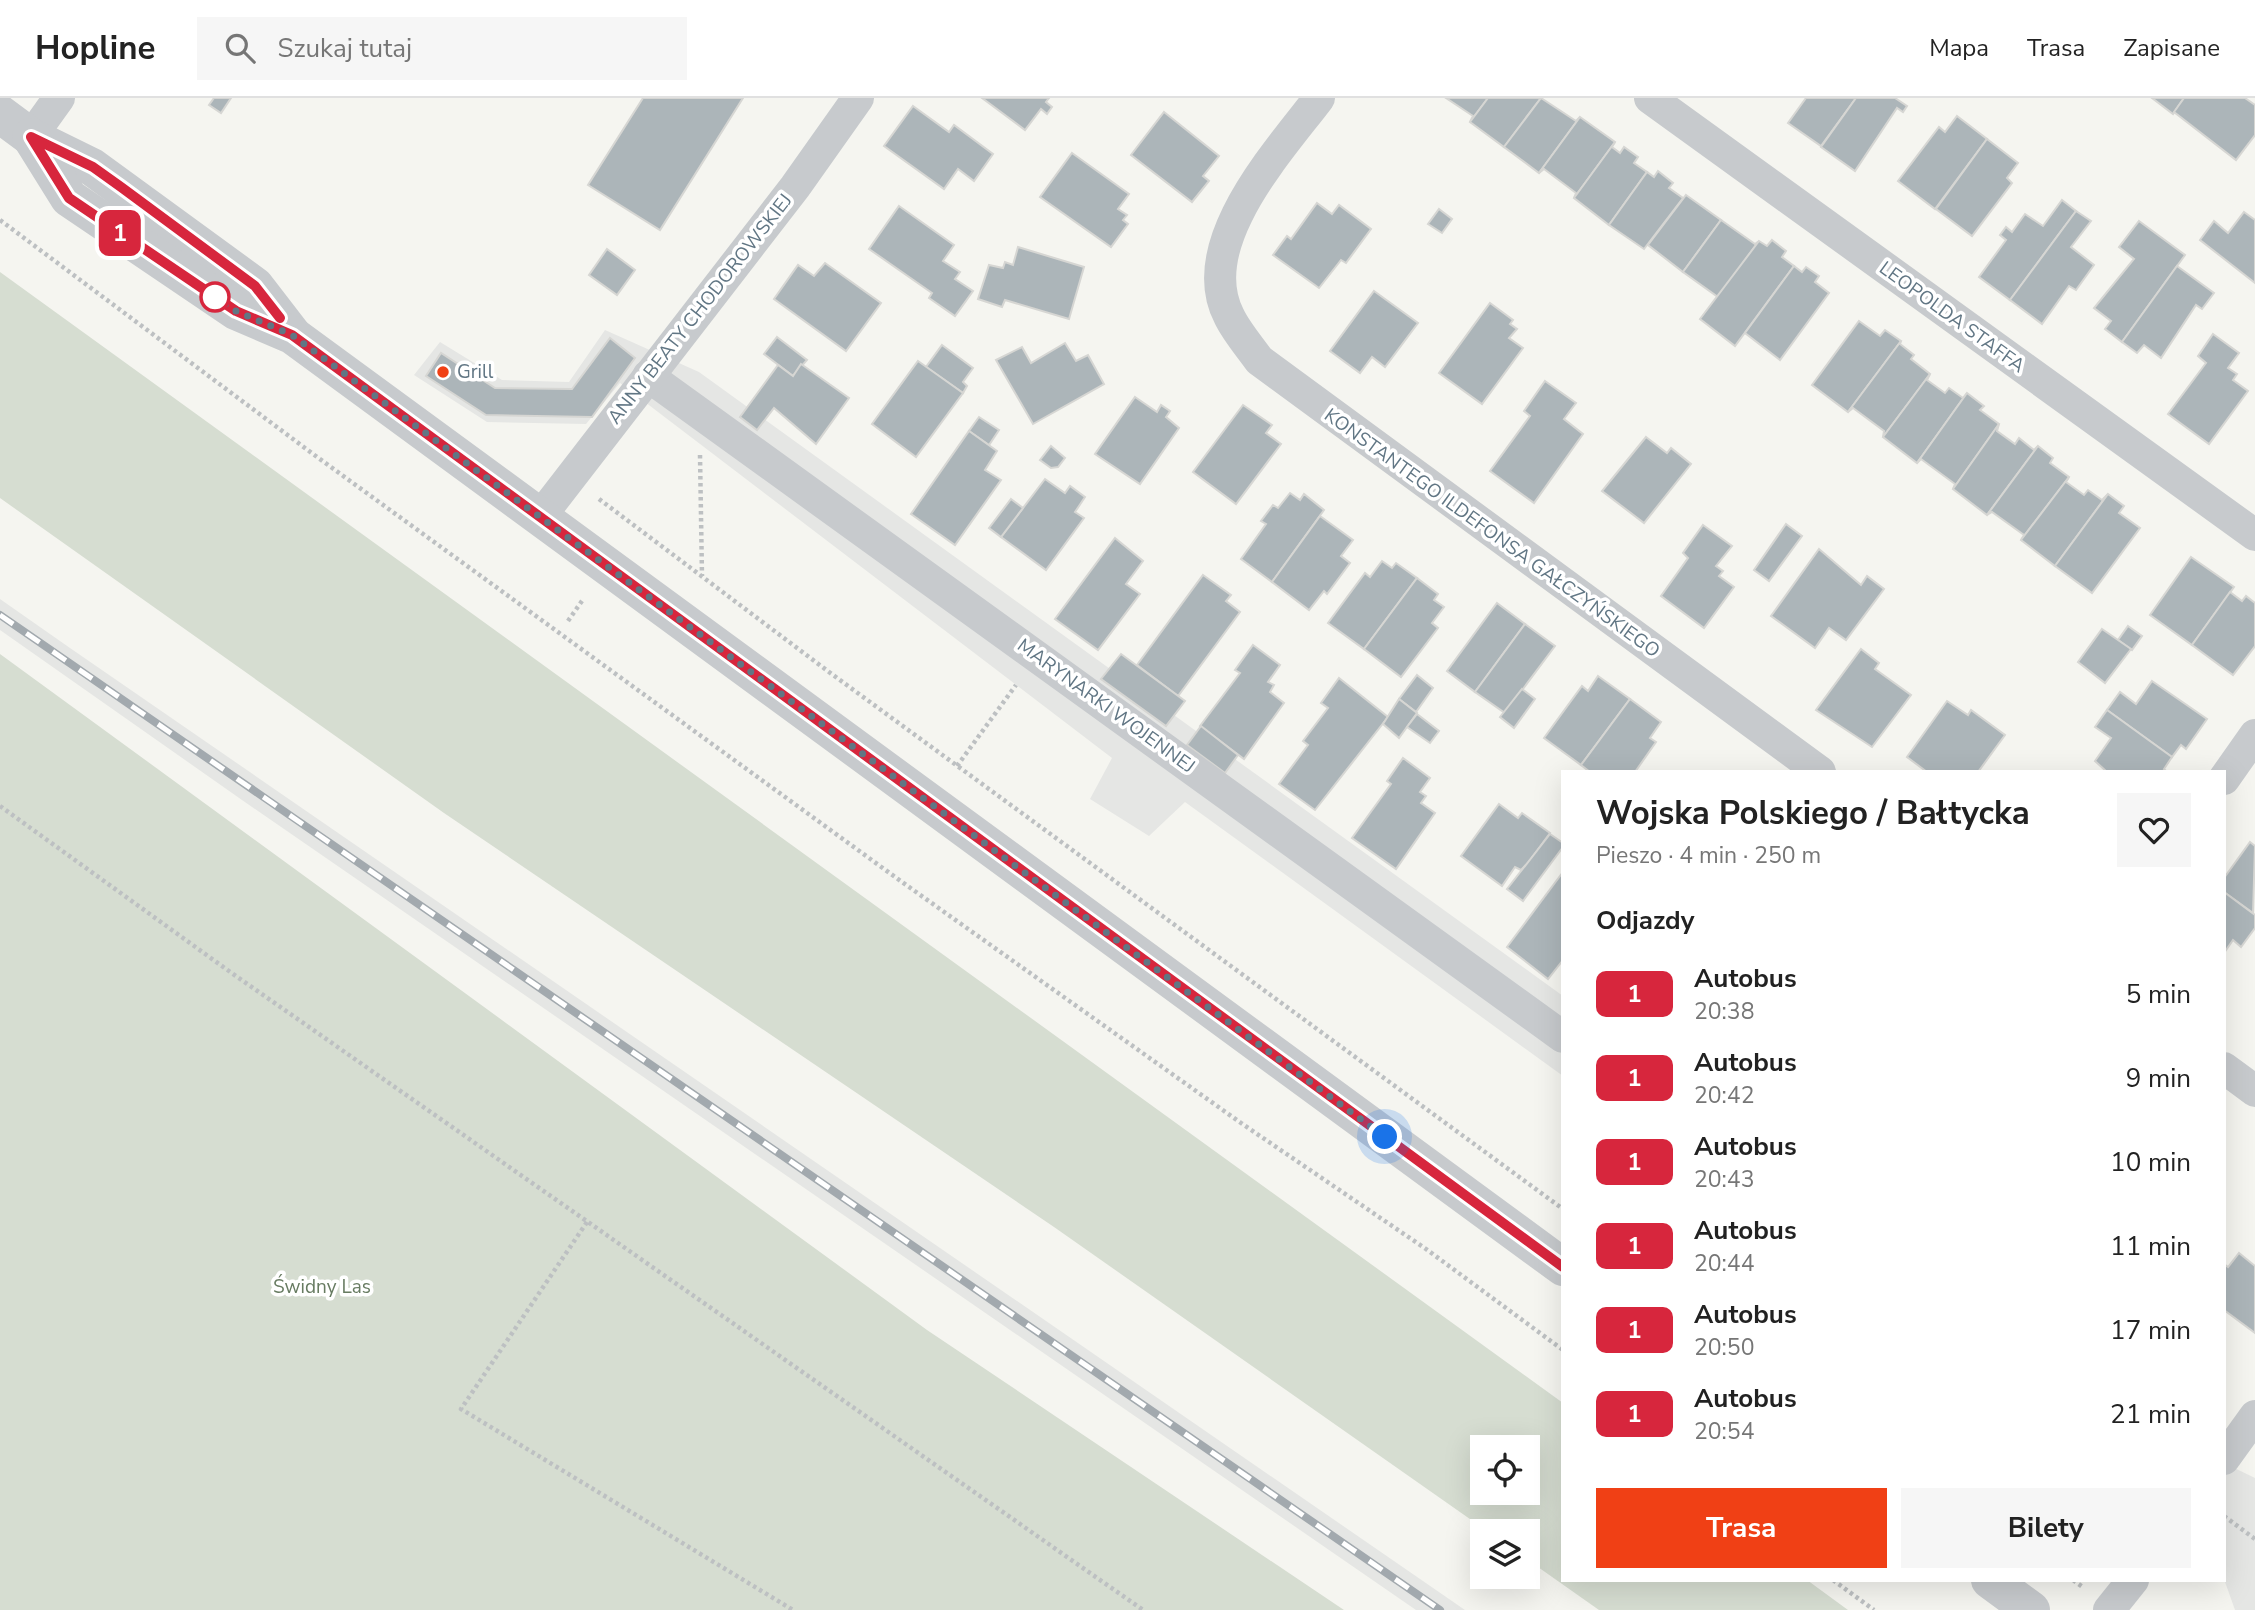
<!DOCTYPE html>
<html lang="pl">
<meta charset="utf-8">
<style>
body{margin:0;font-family:"Nunito Sans",sans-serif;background:#f6f6f6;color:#222;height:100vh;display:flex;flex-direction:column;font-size:26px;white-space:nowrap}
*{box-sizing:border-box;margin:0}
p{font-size:23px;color:#767676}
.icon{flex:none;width:38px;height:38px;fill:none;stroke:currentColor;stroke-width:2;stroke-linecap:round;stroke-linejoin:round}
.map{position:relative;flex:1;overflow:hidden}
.drawer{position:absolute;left:1561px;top:672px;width:665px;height:812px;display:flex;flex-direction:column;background:#fff;border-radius:0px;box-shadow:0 7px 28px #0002}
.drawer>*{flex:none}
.badge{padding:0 14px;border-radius:10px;font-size:24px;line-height:46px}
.buttons{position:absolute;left:1470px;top:1337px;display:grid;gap:14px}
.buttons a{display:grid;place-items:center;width:70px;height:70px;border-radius:0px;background:#fff;box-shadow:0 7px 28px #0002;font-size:35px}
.you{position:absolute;width:35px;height:35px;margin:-18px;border:5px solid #fff;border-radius:50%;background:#1a73e8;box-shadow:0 0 0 10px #1a73e833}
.map>.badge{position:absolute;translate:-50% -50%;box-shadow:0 0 0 4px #fff}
h2{padding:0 35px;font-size:26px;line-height:63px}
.round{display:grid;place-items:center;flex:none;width:74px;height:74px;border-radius:0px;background:#f6f6f6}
.headline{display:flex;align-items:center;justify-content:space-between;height:119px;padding:0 35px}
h1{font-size:33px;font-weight:700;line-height:52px}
.primary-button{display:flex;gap:14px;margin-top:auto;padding:14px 35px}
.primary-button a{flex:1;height:80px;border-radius:0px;background:#f04015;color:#fff;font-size:28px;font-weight:700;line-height:80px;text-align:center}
.primary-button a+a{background:#f6f6f6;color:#222}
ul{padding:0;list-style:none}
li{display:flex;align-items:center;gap:21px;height:84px;padding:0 35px}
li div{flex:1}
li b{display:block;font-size:26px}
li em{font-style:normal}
li .badge{min-width:77px;font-weight:700;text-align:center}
header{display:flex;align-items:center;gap:42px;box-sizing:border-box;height:98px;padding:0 35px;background:#fff;border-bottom:2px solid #e0e0e0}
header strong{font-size:33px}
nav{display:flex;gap:38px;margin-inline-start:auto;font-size:24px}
.search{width:490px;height:63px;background:#f6f6f6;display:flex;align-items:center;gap:18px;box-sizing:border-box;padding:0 24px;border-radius:0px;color:#767676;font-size:26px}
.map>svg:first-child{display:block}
.built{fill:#e5e6e4}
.green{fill:#d6ddd1;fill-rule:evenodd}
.building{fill:#acb5b9;stroke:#d6d6d3;stroke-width:2}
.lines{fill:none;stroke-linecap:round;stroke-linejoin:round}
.path{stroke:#bdc0c2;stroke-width:4.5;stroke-dasharray:3.5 3.5;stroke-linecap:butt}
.minor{stroke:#c7cacd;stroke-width:32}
.tertiary{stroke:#c7cacd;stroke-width:38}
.rail-casing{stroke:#a2a9ae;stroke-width:8}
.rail{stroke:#fff;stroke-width:5;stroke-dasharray:16;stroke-linecap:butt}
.line-casing{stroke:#fff;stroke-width:16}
.line{stroke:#d7263d;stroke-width:10}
.walk{stroke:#617684;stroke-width:7;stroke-dasharray:0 12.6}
.stop-dot{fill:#fff;stroke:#d7263d;stroke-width:3.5}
.poi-dot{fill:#f04015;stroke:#fff;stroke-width:2.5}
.labels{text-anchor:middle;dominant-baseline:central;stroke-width:7;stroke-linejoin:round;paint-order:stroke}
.street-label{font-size:19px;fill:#617684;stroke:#fff}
.poi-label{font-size:19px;fill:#617684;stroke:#fff;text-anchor:start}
.park-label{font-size:19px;fill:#677b61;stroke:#fff}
</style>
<header>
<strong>Hopline</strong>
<div class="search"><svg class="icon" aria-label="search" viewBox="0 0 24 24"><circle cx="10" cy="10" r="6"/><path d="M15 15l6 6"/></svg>Szukaj tutaj</div>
<nav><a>Mapa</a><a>Trasa</a><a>Zapisane</a></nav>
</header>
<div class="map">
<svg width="2255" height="1512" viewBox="0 0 2255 1512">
<rect width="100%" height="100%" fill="#f5f5f0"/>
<g class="built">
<path d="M605 232 699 274 1563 898V978L1185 704 1149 738 1090 701 1112 660 620 285 586 326 487 324 414 277 440 244 502 282 569 284Z"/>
<path d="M0 501 70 550 1465 1512H1416L242 702 0 532Z"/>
<path d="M2224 1365 2255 1380V1512H2235L2224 1481Z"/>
</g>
<g class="green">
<path d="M0 174 1563 1305V1482H1807L1848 1512H1599L1528 1462V1433H1487L1054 1129 444 715 0 400ZM1482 1349H1528V1395H1482Z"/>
<path d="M0 556 927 1232 1344 1512H0Z"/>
</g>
<g class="building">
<path d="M214 0H231L221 15 209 7Z"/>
<path d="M643 0H743L660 132 588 87Z"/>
<path d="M982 0H1049L1046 4 1052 9 1047 16 1041 11 1025 32Z"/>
<path d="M1446 0H1488L1470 24 1473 18Z"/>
<path d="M1488 0H1541L1504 49 1470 24Z"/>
<path d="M1541 0 1576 23 1580 19 1539 75 1504 49Z"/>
<path d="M1806 0H1856L1821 48 1788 25Z"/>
<path d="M1856 0H1895L1907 8 1903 14 1897 10 1855 73 1821 49Z"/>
<path d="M2152 0H2184L2173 16Z"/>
<path d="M2184 0H2245L2255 7V37L2236 62 2174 14Z"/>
<path d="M913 8 949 34 954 27 993 56 974 83 958 71 944 91 884 48Z"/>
<path d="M1164 14 1219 58 1203 78 1209 83 1192 104 1131 57Z"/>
<path d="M1957 18 1987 41 1935 111 1898 83 1939 29 1945 34Z"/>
<path d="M1580 19 1615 44 1574 100 1576 95 1544 71 1539 75Z"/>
<path d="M1987 41 2018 65 2007 80 2012 85 1972 138 1936 111Z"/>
<path d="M1615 44 1612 49 1620 55 1624 49 1638 59 1634 65 1647 74 1609 127 1574 100Z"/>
<path d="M1072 55 1129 96 1118 111 1127 117 1123 122 1128 126 1111 149 1040 99Z"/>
<path d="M1658 73 1673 85 1669 90 1683 100 1644 151 1609 127 1647 74 1654 79Z"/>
<path d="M1686 97 1721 122 1683 174 1648 147Z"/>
<path d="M2062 102 2076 113 2010 202 1979 179 2006 142 2000 137 2006 129 2012 134 2025 116 2043 128Z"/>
<path d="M1317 105 1332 116 1339 107 1371 131 1346 165 1341 162 1319 190 1273 157 1287 138 1291 141Z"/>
<path d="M899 108 954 147 943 163 960 174 955 181 973 193 955 218 929 200 932 195 869 151Z"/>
<path d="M1439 111 1452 121 1442 135 1428 126Z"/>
<path d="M2076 113 2091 123 2071 149 2094 167 2076 192 2069 188 2042 226 2010 202Z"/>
<path d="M2244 114 2255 122V185L2200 142 2214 123 2228 135Z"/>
<path d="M1721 122 1755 146 1759 143 1718 199 1683 174Z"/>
<path d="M2139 123 2185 157 2122 244 2105 231 2111 223 2094 210 2134 161 2119 149Z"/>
<path d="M1772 142 1786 153 1782 159 1794 168 1735 248 1700 221 1759 143 1767 148Z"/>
<path d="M1018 149 1084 169 1069 221 1005 202 1002 209 978 201 989 167 1003 170 1005 164 1013 167Z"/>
<path d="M607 151 635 172 617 197 589 177Z"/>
<path d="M825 165 881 205 846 253 774 201 798 167 814 178Z"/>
<path d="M1794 168 1802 174 1806 169 1819 178 1815 184 1829 195 1780 262 1745 235Z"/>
<path d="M2177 168 2214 195 2202 211 2196 207 2161 260 2144 247 2137 255 2122 244Z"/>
<path d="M1374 193 1418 225 1385 269 1372 259 1360 275 1330 253Z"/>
<path d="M1490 205 1513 222 1510 226 1517 231 1509 240 1523 250 1482 306 1439 275Z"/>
<path d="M1859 223 1880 238 1885 232 1901 243 1848 314 1812 287Z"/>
<path d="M2213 236 2239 255 2228 270 2237 276 2233 282 2248 293 2209 346 2168 316 2206 265 2198 258Z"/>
<path d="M777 239 807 262 793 278 764 256Z"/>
<path d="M610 240 635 260 592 319 486 317 426 278 441 255 495 290 572 291Z"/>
<path d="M1901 243 1900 246 1914 257 1911 261 1930 276 1883 339 1884 333 1853 310 1848 314Z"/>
<path d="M1065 245 1076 263 1088 257 1104 286 1033 326 996 262 1022 249 1031 265Z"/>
<path d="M942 247 973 270 963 284 967 288 963 295 926 269Z"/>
<path d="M918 263 963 295 916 359 872 326Z"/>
<path d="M801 266 849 300 816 346 774 310 757 332 740 319 778 267 793 278Z"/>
<path d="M1930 276 1927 282 1945 295 1949 290 1963 300 1967 295 1917 365 1883 339Z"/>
<path d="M1545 283 1576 305 1564 321 1583 336 1534 405 1490 373 1530 318 1524 313Z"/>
<path d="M1967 295 1984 308 1980 312 1999 326 1953 391 1955 386 1921 361 1917 365Z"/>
<path d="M1135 299 1157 314 1161 307 1170 313 1166 319 1179 330 1140 386 1095 356Z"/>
<path d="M1243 307 1272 327 1266 335 1281 346 1236 406 1193 374Z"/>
<path d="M979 319 999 332 989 347 969 333Z"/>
<path d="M1999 326 1997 333 2015 346 2019 340 2034 352 2038 348 1987 417 1953 391Z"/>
<path d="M969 333 997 353 985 372 1001 382 955 447 911 416Z"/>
<path d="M1646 339 1667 355 1671 350 1691 366 1644 425 1602 393Z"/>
<path d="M1051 348 1065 360 1058 369 1051 370 1040 362Z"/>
<path d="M2038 348 2053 360 2050 365 2069 379 2021 442 2024 437 1992 414 1987 417Z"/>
<path d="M2069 379 2066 384 2084 397 2088 392 2102 402 2108 396 2055 468 2021 442Z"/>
<path d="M1045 381 1065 395 1070 388 1085 399 1075 414 1084 420 1046 472 1001 439Z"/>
<path d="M1290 395 1300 402 1304 396 1324 412 1272 484 1241 461 1266 426 1261 423 1273 407 1278 410Z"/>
<path d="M2108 396 2124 408 2119 415 2140 430 2092 495 2055 468Z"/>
<path d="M1011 401 1023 410 1001 439 989 430Z"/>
<path d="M1320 418 1353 442 1341 458 1350 465 1327 496 1324 493 1309 512 1272 484Z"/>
<path d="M1786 426 1802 438 1769 483 1754 472Z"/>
<path d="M1703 427 1732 448 1716 468 1723 473 1719 478 1734 489 1704 530 1661 498 1688 460 1683 455Z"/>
<path d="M1115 440 1143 463 1126 486 1140 496 1098 552 1055 521Z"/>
<path d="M1819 451 1861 487 1867 478 1884 491 1846 542 1829 530 1815 550 1771 518Z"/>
<path d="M2191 459 2234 489 2192 547 2150 517Z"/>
<path d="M1382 463 1392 470 1396 465 1417 480 1364 551 1328 525 1365 475 1370 479Z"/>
<path d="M1203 477 1231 497 1226 503 1240 514 1178 598 1137 567Z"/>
<path d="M1417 480 1438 496 1434 502 1444 509 1432 525 1438 530 1401 579 1364 551Z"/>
<path d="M2230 494 2242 503 2246 498 2255 505V548L2233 577 2192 547Z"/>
<path d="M1497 505 1525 526 1475 594 1447 573Z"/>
<path d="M1525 526 1555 548 1505 615 1475 594Z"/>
<path d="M2128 528 2142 538 2132 552 2118 542Z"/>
<path d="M2102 531 2131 551 2105 585 2078 564Z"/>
<path d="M1253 547 1280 567 1268 584 1274 587 1270 594 1284 605 1244 661 1200 628 1240 575 1235 572Z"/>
<path d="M1861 551 1879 565 1875 571 1911 597 1872 649 1816 612Z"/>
<path d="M1121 556 1185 603 1166 628 1101 581Z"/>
<path d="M1417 577 1433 590 1416 614 1399 601Z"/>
<path d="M1598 578 1630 601 1581 667 1544 640 1582 588 1588 593Z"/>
<path d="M1339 580 1388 619 1315 712 1279 686 1308 647 1303 643 1328 610 1321 605Z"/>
<path d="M2152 583 2207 621 2186 651 2181 647 2172 659 2107 612 2120 594 2136 606Z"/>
<path d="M1522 591 1535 601 1514 630 1500 619Z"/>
<path d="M1399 601 1417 615 1399 640 1383 626Z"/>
<path d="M1630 601 1661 624 1650 640 1656 644 1635 674H1590L1581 667Z"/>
<path d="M1947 603 1968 617 1971 612 2005 637 1978 674H1927L1907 659Z"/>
<path d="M2107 612 2172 659 2164 671 2167 674H2107L2095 663 2111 640 2095 629Z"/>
<path d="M1417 616 1439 633 1430 645 1407 629Z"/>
<path d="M1201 628 1238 657 1225 675 1187 647Z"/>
<path d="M1403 660 1430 680 1420 694 1426 698 1421 705 1435 715 1396 771 1352 740 1391 686 1387 683Z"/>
<path d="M1499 706 1518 720 1522 715 1550 735 1528 765 1521 772 1515 769 1502 788 1461 758Z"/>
<path d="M1550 736 1563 745V749L1523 803 1507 791Z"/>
<path d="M2250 744 2255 748 2253 815 2224 794V780Z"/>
<path d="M1563 774V862L1548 881 1507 849Z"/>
<path d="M2224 794 2255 817V830L2241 849 2233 842 2224 855Z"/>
<path d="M2239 1155 2255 1168V1235L2224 1212V1166L2228 1169Z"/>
</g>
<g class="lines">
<g class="path">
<path d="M0 122 313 356 902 784 1241 1025 1426 1151 1563 1252"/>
<path d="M700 357 702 478"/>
<path d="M599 401 829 574 1563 1111"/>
<path d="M568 523 584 500"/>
<path d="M957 668 1016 587"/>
<path d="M0 708 226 871 1143 1512"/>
<path d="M587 1124 461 1311 793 1512"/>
<path d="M2224 1418 2255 1441"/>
<path d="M1833 1482 1874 1512"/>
<path d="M2073 1482 2084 1490"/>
</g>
<g class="minor">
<path d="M1319 0C1279 53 1192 146 1229 218 1236 233 1249 248 1259 262L1820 674"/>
<path d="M1650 0 2255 437"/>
<path d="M31 39 59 0"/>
<path d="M648 278 1563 939"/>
<path d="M540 419 795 89 858 0"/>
<path d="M2224 681 2255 637"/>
<path d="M2224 970 2255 993"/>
<path d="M2224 1361 2255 1318"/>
<path d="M2109 1512 2133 1482"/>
</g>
<g class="tertiary">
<path d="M0 16 31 39 92 69 255 188 292 236"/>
<path d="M31 39 69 100 236 213 292 237 1563 1169"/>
<path d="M1990 1482 2031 1512"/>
</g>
<defs>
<path id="rail" d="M0 517 1440 1512"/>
</defs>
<use href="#rail" class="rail-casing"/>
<use href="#rail" class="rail"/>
</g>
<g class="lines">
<defs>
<path id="line" d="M280 220 255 188 121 89 93 69 31 39 69 100 236 213 292 237 1563 1169"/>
</defs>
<use href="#line" class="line-casing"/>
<use href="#line" class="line"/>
<path class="walk" d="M215 199 236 213 292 237 1385 1039"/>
</g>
<circle class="stop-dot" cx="215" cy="199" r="14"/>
<circle class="poi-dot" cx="443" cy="274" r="7"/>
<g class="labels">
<g class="street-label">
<text transform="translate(700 211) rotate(-52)">ANNY BEATY CHODOROWSKIEJ</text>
<text transform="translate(1952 219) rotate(36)">LEOPOLDA STAFFA</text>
<text transform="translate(1492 435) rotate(36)">KONSTANTEGO ILDEFONSA GAŁCZYŃSKIEGO</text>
<text transform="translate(1106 608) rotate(36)">MARYNARKI WOJENNEJ</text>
</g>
<g class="poi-label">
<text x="457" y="274">Grill</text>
</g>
<g class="park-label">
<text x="322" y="1189">Świdny Las</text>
</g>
</g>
</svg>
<div class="buttons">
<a><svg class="icon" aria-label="locate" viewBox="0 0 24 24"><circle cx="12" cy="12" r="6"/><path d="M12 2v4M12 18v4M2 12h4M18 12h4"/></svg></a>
<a><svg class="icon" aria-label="layers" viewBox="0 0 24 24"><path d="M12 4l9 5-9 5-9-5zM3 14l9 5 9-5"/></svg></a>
</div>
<div class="you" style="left:1385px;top:1039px"></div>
<b class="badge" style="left:120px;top:135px;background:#d7263d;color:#fff">1</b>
<section class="drawer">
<div class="headline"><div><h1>Wojska Polskiego / Bałtycka</h1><p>Pieszo · 4 min · 250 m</p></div><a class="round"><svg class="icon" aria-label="heart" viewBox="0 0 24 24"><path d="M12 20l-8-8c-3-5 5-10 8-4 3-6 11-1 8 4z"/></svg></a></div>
<h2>Odjazdy</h2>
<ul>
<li><span class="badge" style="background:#d7263d;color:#fff">1</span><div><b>Autobus</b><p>20:38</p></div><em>5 min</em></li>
<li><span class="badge" style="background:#d7263d;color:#fff">1</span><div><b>Autobus</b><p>20:42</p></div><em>9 min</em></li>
<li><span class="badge" style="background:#d7263d;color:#fff">1</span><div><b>Autobus</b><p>20:43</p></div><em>10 min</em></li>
<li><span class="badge" style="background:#d7263d;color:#fff">1</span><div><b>Autobus</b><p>20:44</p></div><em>11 min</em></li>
<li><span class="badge" style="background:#d7263d;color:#fff">1</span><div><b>Autobus</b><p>20:50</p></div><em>17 min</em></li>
<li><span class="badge" style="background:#d7263d;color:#fff">1</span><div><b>Autobus</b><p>20:54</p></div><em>21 min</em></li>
</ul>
<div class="primary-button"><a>Trasa</a><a>Bilety</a></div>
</section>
</div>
